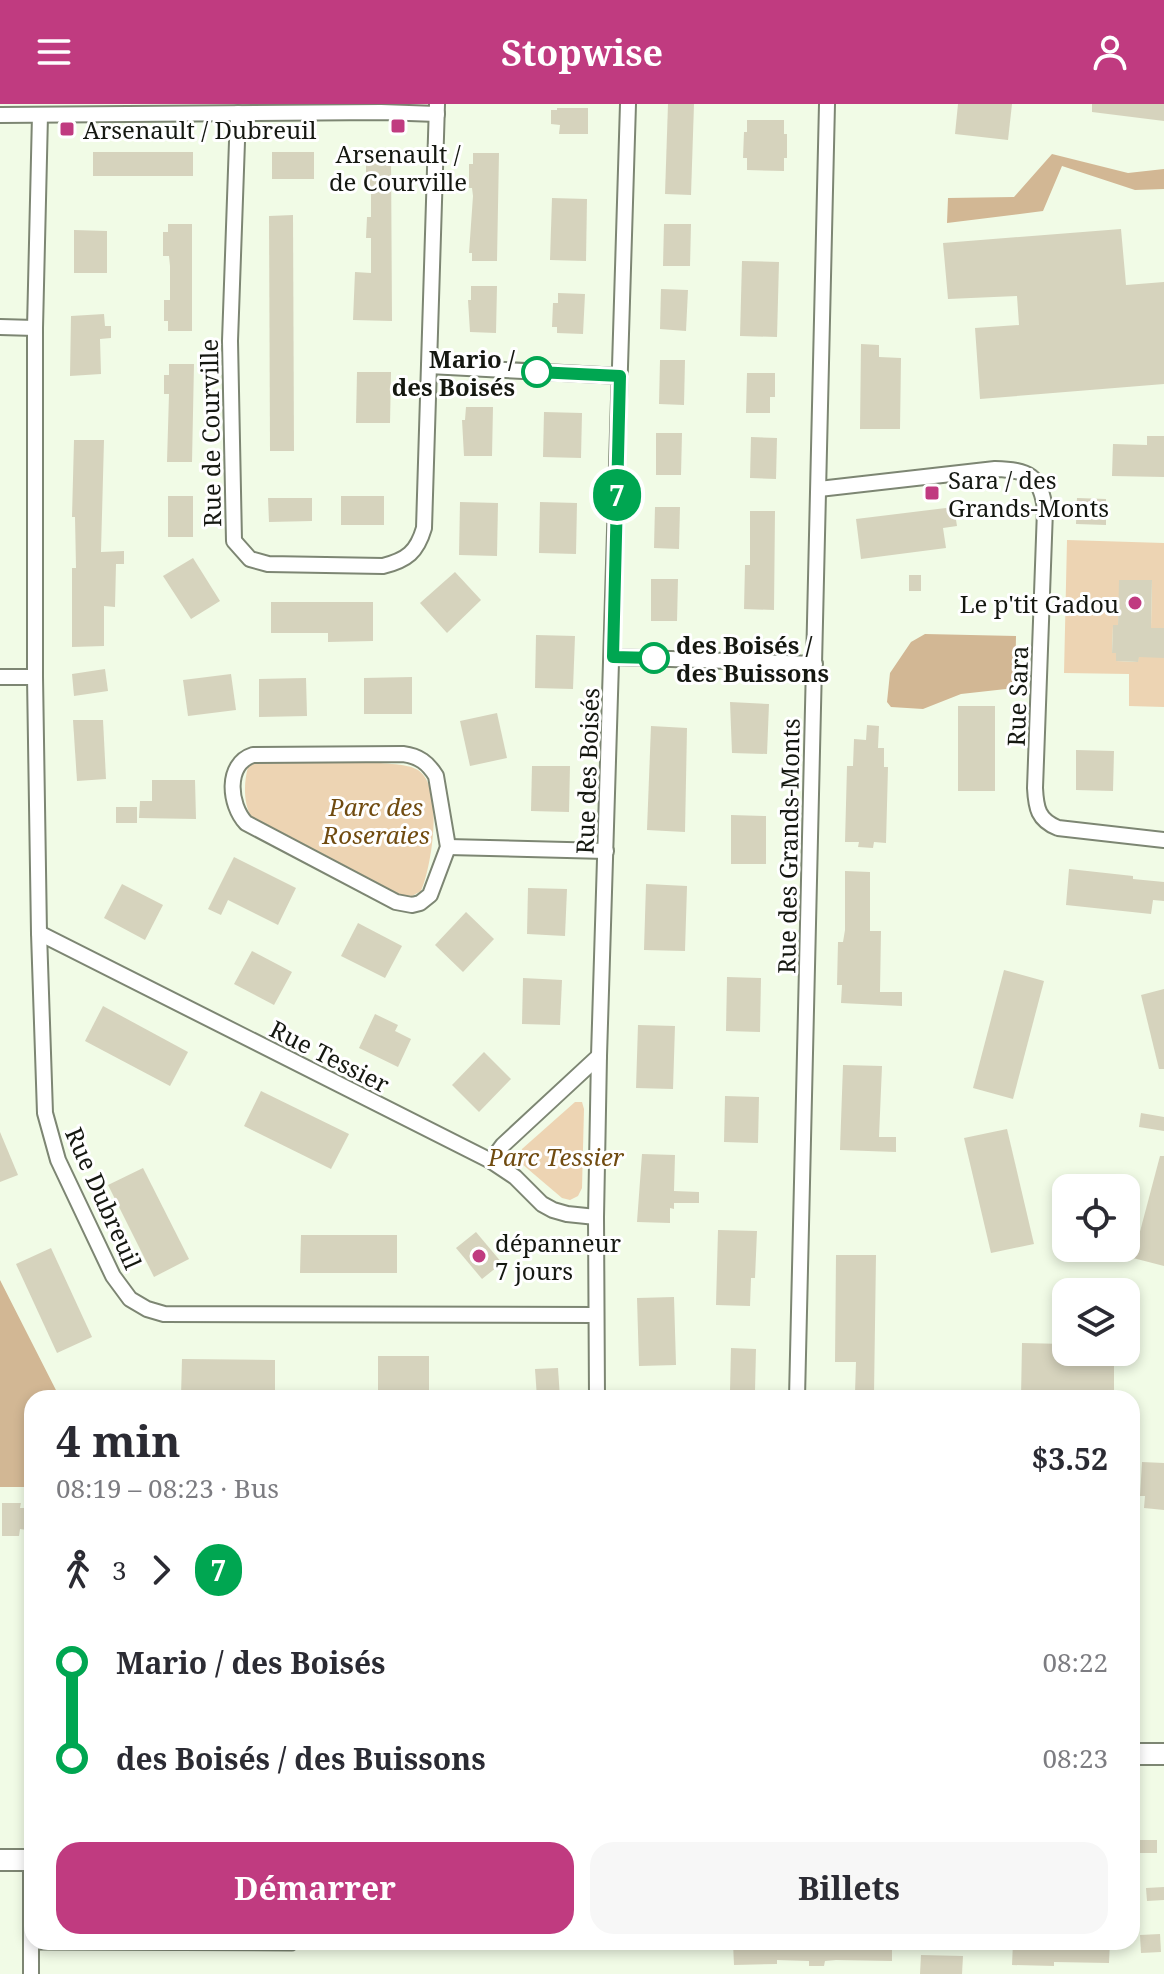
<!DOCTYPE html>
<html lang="fr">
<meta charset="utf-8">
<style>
body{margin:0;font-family:"Noto Serif",serif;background:#f7f7f7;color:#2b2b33;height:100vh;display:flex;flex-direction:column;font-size:30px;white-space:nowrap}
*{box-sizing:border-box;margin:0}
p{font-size:26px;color:#7c7c81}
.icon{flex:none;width:44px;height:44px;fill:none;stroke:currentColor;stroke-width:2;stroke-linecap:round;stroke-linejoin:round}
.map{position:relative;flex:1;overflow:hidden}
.sheet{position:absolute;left:24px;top:1286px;width:1116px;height:560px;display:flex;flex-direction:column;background:#fff;border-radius:24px;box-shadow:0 4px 12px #0003}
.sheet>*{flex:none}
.badge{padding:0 16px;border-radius:26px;font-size:28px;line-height:52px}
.controls{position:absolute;left:1052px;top:1070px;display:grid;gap:16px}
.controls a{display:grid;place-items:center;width:88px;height:88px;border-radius:16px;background:#fff;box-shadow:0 4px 12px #0003;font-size:40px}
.map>.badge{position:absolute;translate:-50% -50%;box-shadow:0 0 0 4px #fff}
.legs{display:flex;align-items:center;gap:12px;height:88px;padding:0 32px;font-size:26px}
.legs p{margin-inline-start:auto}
.overview{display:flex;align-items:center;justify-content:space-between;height:136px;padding:0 32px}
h1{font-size:44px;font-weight:700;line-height:60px}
.cta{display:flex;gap:16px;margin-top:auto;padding:16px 32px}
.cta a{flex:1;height:92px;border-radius:24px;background:#c03b80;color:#fff;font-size:32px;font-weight:700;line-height:92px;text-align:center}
.cta a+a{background:#f7f7f7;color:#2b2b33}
ul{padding:0 32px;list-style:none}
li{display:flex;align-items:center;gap:28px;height:96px;font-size:30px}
li i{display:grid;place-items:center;width:12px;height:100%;margin:0 10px;background:currentColor}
li i::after{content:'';width:20px;height:20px;margin:-10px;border:6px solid;border-radius:50%;background:#fff}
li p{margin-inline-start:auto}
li:first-child i{background:linear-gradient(#0000 50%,currentColor 0)}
li:last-child i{background:linear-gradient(currentColor 50%,#0000 0)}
header{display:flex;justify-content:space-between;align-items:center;height:104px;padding:0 32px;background:#c03b80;color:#fff;font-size:36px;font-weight:700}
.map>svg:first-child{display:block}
.green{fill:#edd4b3}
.forest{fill:#d2b794}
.building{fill:#d6d3bd}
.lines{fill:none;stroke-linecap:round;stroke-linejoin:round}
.lane-casing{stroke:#7d8673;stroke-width:11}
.street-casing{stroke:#7d8673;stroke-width:18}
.secondary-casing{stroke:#7d8673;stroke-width:24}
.lane{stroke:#fff;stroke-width:7}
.street{stroke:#fff;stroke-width:14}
.secondary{stroke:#fff;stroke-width:20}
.line-1-casing{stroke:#fff;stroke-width:18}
.line-1{stroke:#00a651;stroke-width:12}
.poi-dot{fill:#c03b80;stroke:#fff;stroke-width:3}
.stop-1-dot{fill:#fff;stroke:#00a651;stroke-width:4}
.labels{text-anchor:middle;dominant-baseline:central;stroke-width:6;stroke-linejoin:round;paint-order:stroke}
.poi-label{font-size:24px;fill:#151811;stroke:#fff;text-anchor:start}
.stop-label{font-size:24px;font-weight:bold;fill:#151811;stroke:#fff;text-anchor:end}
.street-label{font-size:24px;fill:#151811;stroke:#fff}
.park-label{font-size:24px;font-style:italic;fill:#704b10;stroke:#fff}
</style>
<header><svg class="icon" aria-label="menu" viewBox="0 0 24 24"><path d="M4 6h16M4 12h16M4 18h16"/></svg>Stopwise<svg class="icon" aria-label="person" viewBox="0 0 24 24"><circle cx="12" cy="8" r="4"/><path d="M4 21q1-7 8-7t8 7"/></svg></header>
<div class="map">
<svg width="1164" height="1870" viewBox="0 0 1164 1870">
<rect width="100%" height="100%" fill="#f1fbe6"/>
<g class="green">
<path d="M1067 436 1164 439V524H1151L1152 477 1120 476 1118 521 1113 522 1112 548 1116 549V557L1138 558 1139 539 1164 554V603L1129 602V570L1064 569Z"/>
<path d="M255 659C285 659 396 654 416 665 445 679 432 762 421 787L412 792 401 791 251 712C243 699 244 677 248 663Z"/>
<path d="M575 998H582L584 1005 582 1084 578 1092 570 1096 562 1094 522 1060 520 1054 522 1045Z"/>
</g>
<g class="forest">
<path d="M1052 50 1128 69 1164 65V85L1135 86 1062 62 1043 107 947 119 948 94 1014 93Z"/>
<path d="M925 530 1016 532 1015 584 961 590 923 605 891 603 887 598 890 569 911 538Z"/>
<path d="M0 1176 60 1294H32V1383H0Z"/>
</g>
<g class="building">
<path d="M668 0H694L691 91 665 90Z"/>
<path d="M958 0H1012L1008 36 955 30Z"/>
<path d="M1092 0H1164V17L1092 8Z"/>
<path d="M557 4H588V30H559L560 21 551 20V6H557Z"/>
<path d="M747 16H784V30H787V54H784V67L747 66V54H743L744 28H747Z"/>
<rect x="93" y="48" width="100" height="24"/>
<rect x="272" y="48" width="42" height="27"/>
<path d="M366 48H391L392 217 353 216 355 168 371 169V134H366L367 113H371V87H366Z"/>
<path d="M473 49H499L497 157H472V149H469L473 92 472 84H469V60H473Z"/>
<path d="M552 94 587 95 586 157 550 156Z"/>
<path d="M293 111 294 347H270L269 112Z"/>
<path d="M168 120H192V227H168V217H164V196H170V162L169 152H163V128H168Z"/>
<path d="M664 120H691L690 162H663Z"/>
<path d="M1121 125 1126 181 1164 178V280L980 295 975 224 1019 221 1017 192 948 195 943 139Z"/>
<path d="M74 126 107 127V169H74Z"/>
<path d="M742 157 779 158 777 233 740 232Z"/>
<path d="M471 182H497L496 229 470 228 468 196H471Z"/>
<path d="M661 185 688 186 686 227 660 225Z"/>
<path d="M558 189 585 190 583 230 557 229V223H552L553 199H558Z"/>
<path d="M104 210 105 222H111V234L100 235 101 270 70 272 71 212Z"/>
<path d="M861 240 879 241V253L901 254 900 325H860Z"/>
<path d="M660 256H685L684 301 659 300Z"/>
<path d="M169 260H194L192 358H167L169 290H164V271H169Z"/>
<path d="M357 268H391L390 319H356Z"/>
<path d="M747 269H775V293H770V309H746Z"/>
<path d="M466 303H493L492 352H464L462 316H465Z"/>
<path d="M544 308 582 309 581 354 543 353Z"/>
<path d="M656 329H682L681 371H656Z"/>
<path d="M1147 332H1164V373L1112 372 1113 340 1147 341Z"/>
<path d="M751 333 777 334 776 375 750 374Z"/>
<path d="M74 336H104L101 448 124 447V460H116L115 503 104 502V542L72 543V464H76L75 413H72Z"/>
<rect x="168" y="392" width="25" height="41"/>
<rect x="341" y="392" width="43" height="29"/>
<path d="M268 394H312V417L269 418Z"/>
<path d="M1077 394 1106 395V421L1076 420Z"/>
<path d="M460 398 498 399 497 452 459 451Z"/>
<path d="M540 398 577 399 576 450 539 449Z"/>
<path d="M655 403H680L679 445 654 444Z"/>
<path d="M954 403 957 422 943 424 946 444 861 455 856 415Z"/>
<path d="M750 407H775L774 506 744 505 745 461H750Z"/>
<path d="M193 454 220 497 191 515 163 472Z"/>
<path d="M455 468 481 496 447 529 420 499Z"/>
<rect x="909" y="471" width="12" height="16"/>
<path d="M651 475H678L677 517H651Z"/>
<path d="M1119 476H1152L1151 524H1164V554L1139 553 1138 558 1116 557V549H1112L1113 521H1118Z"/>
<path d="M271 498H373V537L328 538V529H271Z"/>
<path d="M536 531 575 532 573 585 535 584Z"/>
<path d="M105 565 108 587 74 592 72 570Z"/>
<path d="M231 570 236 606 188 612 183 576Z"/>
<path d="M412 573V610H364V574Z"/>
<path d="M306 574 307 612 259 613V575Z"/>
<path d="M730 598 769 600 767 650 732 649Z"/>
<rect x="958" y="602" width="37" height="85"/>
<path d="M497 609 507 654 470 662 460 617Z"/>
<path d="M73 616H103L106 675 77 677Z"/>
<path d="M867 621 879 622 878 644H884V663H888L886 739 874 738 873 744 858 743 859 738H845L847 662H853L854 635 866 636Z"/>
<path d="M651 622 687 624 685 728 647 726Z"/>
<path d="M1076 646 1114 647 1113 687 1076 686Z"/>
<path d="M532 662H570L569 708 531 707Z"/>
<path d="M152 676H195L196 715 139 714 140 697H152Z"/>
<rect x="116" y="703" width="21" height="16"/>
<path d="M731 711 766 712V760H731Z"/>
<path d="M234 753 296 784 278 821 228 796 221 811 208 805Z"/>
<path d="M1069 765 1133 772V775L1164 778V797L1153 796 1151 810 1066 801Z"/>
<path d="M845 767 870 768V827H881L880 888H902V902L841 899 842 881H837L838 838H843L845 826Z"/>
<path d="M122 780 163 801 145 836 104 814Z"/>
<path d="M646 780 687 782 685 847 644 846Z"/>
<path d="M528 784 567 785 565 832 527 830Z"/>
<path d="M466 808 494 835 463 868 435 841Z"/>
<path d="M358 819 402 842 385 874 341 852Z"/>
<path d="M252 847 292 868 274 901 234 880Z"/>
<path d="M1004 866 1044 877 1013 995 973 984Z"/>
<path d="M727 873 761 874 760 928 726 927Z"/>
<path d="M523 874 562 876 560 921 522 920Z"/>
<path d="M1164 885V965H1159L1141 891Z"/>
<path d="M103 902 188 948 170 982 85 937Z"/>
<path d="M375 910 398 921 395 927 411 935 398 963 359 944Z"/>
<path d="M638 921 675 922 673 985 636 984Z"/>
<path d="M484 948 511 975 479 1008 452 981Z"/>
<path d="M843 961 882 962 879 1033H896V1048L840 1046Z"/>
<path d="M261 987 349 1030 331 1065 244 1022Z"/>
<path d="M725 992 759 993 758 1039 724 1038Z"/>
<path d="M1141 1009 1164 1013V1027L1139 1023Z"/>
<path d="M1007 1025 1034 1140 991 1149 964 1034Z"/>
<path d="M0 1028 18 1071 0 1078Z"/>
<path d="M642 1050 675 1051 674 1087 699 1088V1099H674V1105L670 1104V1119L637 1118Z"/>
<path d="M1160 1052H1164V1162L1133 1154Z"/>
<path d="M143 1064 189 1155 154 1173 108 1081Z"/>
<path d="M718 1126 757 1127 755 1174H751L750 1202 716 1201Z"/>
<path d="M476 1128 502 1159 482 1175 456 1144Z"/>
<path d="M301 1131H397V1169H300Z"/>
<path d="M51 1144 92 1233 57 1249 16 1160Z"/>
<path d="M836 1151H876L874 1290 855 1289 856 1258H835Z"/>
<path d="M674 1193 676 1261 639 1262 637 1194Z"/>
<path d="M1022 1239 1066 1240V1248H1114V1294H1021Z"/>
<path d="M731 1244 756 1245 755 1287H730Z"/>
<path d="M378 1252H429V1290L378 1289Z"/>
<path d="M182 1255 275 1256V1294L181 1293Z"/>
<path d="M558 1264 560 1294H537L535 1265Z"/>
<path d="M1142 1358 1164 1359V1406L1144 1404 1145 1392H1140Z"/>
<path d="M2 1399H21L20 1404H27V1426L20 1425 19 1432H2Z"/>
<rect x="1132" y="1736" width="25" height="13"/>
<path d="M1164 1783V1796L1147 1797 1146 1784Z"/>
<path d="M1160 1830 1161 1848 1141 1849 1140 1831Z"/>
<path d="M785 1838 892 1839V1857L836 1856 825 1857 824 1862H809V1857L777 1856V1860L734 1861 733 1839Z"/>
<path d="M1013 1838H1110L1109 1859 1054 1858V1862L1012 1861Z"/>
<path d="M921 1851 963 1852 962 1870H920Z"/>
</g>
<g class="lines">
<defs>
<path id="lane" d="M31 1841 292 1842"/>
<g id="street">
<path d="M238 9 230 237 234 437 250 455 268 460 383 462C407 456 417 448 424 424L437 0"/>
<path d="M0 11 381 8 437 10"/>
<path d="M40 11 35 224V573L39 829 45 1009 58 1056 113 1172 130 1195 147 1205 164 1210 596 1211"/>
<path d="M0 223 35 224"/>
<path d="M429 262 620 272"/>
<path d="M819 385 995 365C1028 366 1041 371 1045 406L1035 684C1036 704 1038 716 1058 724L1164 736"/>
<path d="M613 553 815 560"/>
<path d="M0 573H35"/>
<path d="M403 650C419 652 428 659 436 672L448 743 430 791 420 799 412 801 396 798 246 719C229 701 225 660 253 651Z"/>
<path d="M448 743 606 747"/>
<path d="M39 829 491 1057 515 1073 542 1100 553 1106 567 1110 596 1113"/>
<path d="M491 1057 503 1041 599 952"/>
<path d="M597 1294 596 1113 599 952 628 0"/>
<path d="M797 1294 827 0"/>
<path d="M31 1756V1870"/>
</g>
<g id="secondary">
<path d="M1132 1650H1164"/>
<path d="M0 1756H32"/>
</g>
</defs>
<use href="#lane" class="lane-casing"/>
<use href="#street" class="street-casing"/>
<use href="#secondary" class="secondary-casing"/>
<use href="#lane" class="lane"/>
<use href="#street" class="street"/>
<use href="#secondary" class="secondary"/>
</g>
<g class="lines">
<defs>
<path id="line-1" d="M537 268 620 272 613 553 654 554"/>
</defs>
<use href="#line-1" class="line-1-casing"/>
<use href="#line-1" class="line-1"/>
</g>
<g class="poi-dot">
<rect x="390" y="14" width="16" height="16" rx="4"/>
<rect x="59" y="17" width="16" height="16" rx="4"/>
<rect x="924" y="381" width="16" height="16" rx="4"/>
<circle cx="1135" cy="499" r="8"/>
<circle cx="479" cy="1152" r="8"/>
</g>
<g class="stop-1-dot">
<circle cx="537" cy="268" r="14"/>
<circle cx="654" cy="554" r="14"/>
</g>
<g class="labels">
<g class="poi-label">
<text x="83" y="25">Arsenault / Dubreuil</text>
<text x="398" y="49" text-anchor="middle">Arsenault /<tspan x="398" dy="28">de Courville</tspan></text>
<text x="948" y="375">Sara / des<tspan x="948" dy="28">Grands-Monts</tspan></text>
<text x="1119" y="499" text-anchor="end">Le p'tit Gadou</text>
<text x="495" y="1138">dépanneur<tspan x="495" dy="28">7 jours</tspan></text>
</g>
<g class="stop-label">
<text x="515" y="254">Mario /<tspan x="515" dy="28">des Boisés</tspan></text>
<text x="676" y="540" text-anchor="start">des Boisés /<tspan x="676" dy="28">des Buissons</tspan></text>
</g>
<g class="street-label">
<text transform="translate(210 329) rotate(-91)">Rue de Courville</text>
<text transform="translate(1017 592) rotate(-88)">Rue Sara</text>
<text transform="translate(587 667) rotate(-88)">Rue des Boisés</text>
<text transform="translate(788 742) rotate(-89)">Rue des Grands-Monts</text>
<text transform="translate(330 952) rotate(27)">Rue Tessier</text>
<text transform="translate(104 1094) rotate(66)">Rue Dubreuil</text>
</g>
<g class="park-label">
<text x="376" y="702">Parc des<tspan x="376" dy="28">Roseraies</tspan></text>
<text x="556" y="1052">Parc Tessier</text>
</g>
</g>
</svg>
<div class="controls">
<a><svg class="icon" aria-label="locate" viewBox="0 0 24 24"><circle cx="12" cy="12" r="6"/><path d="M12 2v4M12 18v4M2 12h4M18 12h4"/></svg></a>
<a><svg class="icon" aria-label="layers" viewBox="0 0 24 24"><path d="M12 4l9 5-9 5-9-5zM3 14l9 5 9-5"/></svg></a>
</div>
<b class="badge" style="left:617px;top:391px;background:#00a651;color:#fff">7</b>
<section class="sheet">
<div class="overview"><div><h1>4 min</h1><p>08:19 – 08:23 · Bus</p></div><b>$3.52</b></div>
<div class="legs"><svg class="icon" aria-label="walk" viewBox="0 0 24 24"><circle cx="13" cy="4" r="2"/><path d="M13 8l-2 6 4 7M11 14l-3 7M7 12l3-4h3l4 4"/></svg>3<svg class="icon" aria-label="forward" viewBox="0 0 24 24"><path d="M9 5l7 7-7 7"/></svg><b class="badge" style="background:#00a651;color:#fff">7</b></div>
<ul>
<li><i style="color:#00a651"></i><b>Mario / des Boisés</b><p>08:22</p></li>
<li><i style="color:#00a651"></i><b>des Boisés / des Buissons</b><p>08:23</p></li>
</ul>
<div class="cta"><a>Démarrer</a><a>Billets</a></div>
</section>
</div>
